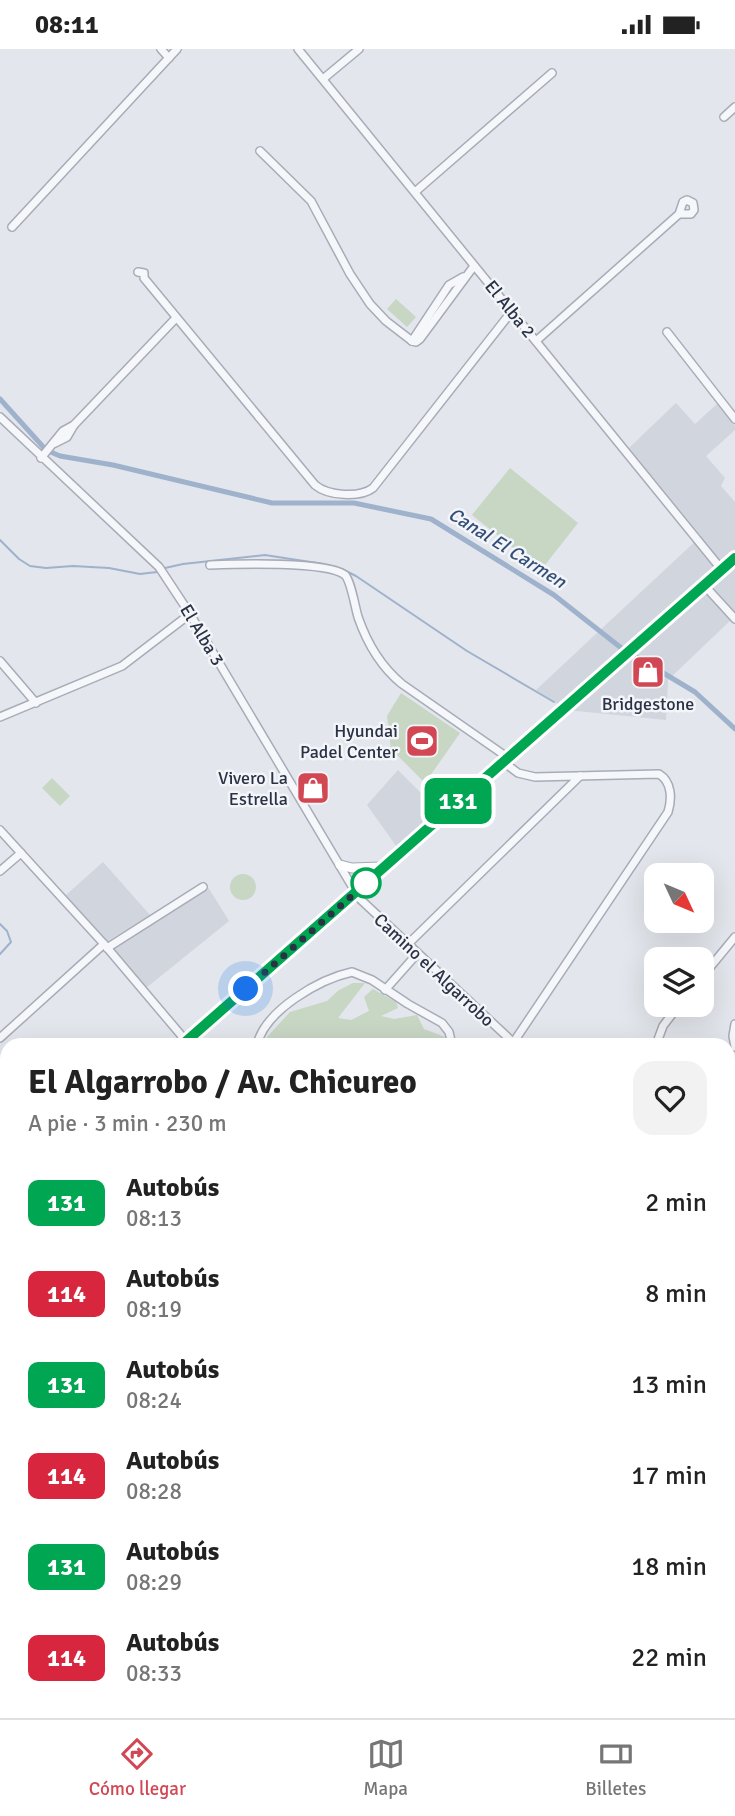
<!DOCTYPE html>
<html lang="es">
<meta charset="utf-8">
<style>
body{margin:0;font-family:Signika,sans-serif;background:#f2f2f2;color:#222;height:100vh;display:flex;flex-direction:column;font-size:26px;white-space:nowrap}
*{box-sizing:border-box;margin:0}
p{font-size:23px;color:#767676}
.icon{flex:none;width:38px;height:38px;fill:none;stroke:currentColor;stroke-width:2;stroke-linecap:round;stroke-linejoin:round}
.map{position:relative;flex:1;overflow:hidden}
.details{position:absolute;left:0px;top:989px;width:735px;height:681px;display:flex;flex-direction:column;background:#fff;border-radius:21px 21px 0 0;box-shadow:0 7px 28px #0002}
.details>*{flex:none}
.badge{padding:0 14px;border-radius:10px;font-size:24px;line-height:46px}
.needle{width:46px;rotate:134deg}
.buttons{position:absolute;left:644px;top:814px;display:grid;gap:14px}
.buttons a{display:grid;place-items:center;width:70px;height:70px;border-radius:14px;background:#fff;box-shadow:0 7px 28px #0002;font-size:35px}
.you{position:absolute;width:35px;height:35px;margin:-18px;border:5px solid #fff;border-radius:50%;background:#1a73e8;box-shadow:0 0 0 10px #1a73e833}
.map>.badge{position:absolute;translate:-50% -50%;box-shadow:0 0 0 4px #fff}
.round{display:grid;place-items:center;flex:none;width:74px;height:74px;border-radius:21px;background:#f2f2f2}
.headline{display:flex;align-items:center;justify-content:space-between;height:119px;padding:0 28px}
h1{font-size:33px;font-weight:700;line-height:52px}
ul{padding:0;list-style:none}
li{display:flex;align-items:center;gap:21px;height:91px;padding:0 28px}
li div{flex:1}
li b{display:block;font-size:26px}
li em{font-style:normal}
li .badge{min-width:77px;font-weight:700;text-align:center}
.status{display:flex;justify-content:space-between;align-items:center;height:49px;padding:0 35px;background:#fff;direction:ltr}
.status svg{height:19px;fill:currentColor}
.tabs{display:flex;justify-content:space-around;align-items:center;height:98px;border-top:2px solid #e0e0e0;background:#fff;font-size:19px;color:#767676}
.tabs a{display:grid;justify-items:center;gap:4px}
.tabs .active{color:#d24754}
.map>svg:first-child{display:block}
.built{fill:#d1d5de}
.green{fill:#c8d6c4}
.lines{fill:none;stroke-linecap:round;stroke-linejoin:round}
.stream{stroke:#9eb2cc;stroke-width:2}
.canal{stroke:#9eb2cc;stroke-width:5}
.minor-casing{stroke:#a8acb7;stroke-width:10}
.major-casing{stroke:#a2aab8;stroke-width:11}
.minor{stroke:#f6f7fa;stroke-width:7}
.major{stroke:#fff;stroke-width:9}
.line-casing{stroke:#fff;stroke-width:16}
.line{stroke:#00a651;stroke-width:10}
.walk{stroke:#2a3245;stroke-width:7;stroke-dasharray:0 12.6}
.stop-dot{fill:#fff;stroke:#00a651;stroke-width:3.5}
.labels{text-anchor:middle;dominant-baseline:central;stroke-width:5;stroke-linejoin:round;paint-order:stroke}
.street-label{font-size:18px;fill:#2a3245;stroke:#f3f5f9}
.poi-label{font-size:18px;fill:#2a3245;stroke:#f3f5f9;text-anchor:end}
.water-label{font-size:19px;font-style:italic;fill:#334f7a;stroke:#f3f5f9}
</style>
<div class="status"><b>08:11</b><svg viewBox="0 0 49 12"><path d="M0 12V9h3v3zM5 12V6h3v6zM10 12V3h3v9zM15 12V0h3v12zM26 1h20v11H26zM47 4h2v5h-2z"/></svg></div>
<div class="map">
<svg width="735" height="1669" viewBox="0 0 735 1669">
<rect width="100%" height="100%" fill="#e3e6ec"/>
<g class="built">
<path d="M676 354 695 375 717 355 735 376V381L706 407 725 429 721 437 735 453V567L668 631 666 671 567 661 536 641 701 487 629 399Z"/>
<path d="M398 721 439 762 399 801 367 756Z"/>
<path d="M103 813 150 866 106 893 65 847Z"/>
<path d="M208 838 229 872 146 939 112 899Z"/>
</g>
<g class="green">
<path d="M396 250 416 268 407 278 387 260Z"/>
<path d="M510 419 578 474 541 521 472 466Z"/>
<path d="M401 644 460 684 425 734 391 700 387 667Z"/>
<path d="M52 729 70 747 60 757 42 739Z"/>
<circle cx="243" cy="838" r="13"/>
<path d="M353 934H365L338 969 351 971 369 962 364 948 373 940 396 953 398 959 381 967 394 970 417 966 424 980 445 988 442 996H265L267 988 290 963 327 952 339 941Z"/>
</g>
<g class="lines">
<g class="stream">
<path d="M0 491 19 510 30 517 46 519 73 517 109 519 140 525 157 523"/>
<path d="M165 519 183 515 265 506 317 514 342 520 356 527 467 602 554 653"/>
<path d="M0 875 7 882 11 893 0 905"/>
<path d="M0 1044 7 1050"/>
<path d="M0 1109 7 1101"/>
</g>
<path class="canal" d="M0 350 46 401 60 407 113 416 272 454H354L431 470 554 546 620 598 695 643 735 680"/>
<defs>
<g id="minor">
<path d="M161 0 169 9"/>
<path d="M298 0 722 521"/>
<path d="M323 30 359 0"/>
<path d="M724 68 735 58"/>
<path d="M260 102 311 152 350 225 370 255 386 272 412 292"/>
<path d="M415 143 552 24"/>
<path d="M12 178 177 0"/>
<path d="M138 223 144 224V229L315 436C328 447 360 449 373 439L512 262"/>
<path d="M667 283 735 370"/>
<path d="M412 292 416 293 420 290 474 217"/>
<path d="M412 292 449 236 463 228"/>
<path d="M536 292 679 165 683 153 687 151 693 154 694 161 691 165H679"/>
<path d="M0 368 159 518 190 565 359 849 516 996"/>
<path d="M55 394 67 388 74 376"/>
<path d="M41 409 63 382 74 376 176 269"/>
<path d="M210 516C235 515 327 512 345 526 351 532 355 558 358 568 367 594 380 617 402 635L507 708"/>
<path d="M704 536 735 570"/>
<path d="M0 612 36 654"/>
<path d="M0 668 122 617 190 565"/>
<path d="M502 712 518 724 535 728 659 725C672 733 672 750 668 763L513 994"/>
<path d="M0 781 104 895 186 992"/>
<path d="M0 822 21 804"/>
<path d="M407 896 580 727"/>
<path d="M107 899 203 838"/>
<path d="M702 928 735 888"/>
<path d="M385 941 417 905"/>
<path d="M735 975 733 987 735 998"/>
<path d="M0 989 104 895"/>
<path d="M257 996C265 961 320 930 352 923L372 931 408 955 442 974 449 983 452 996"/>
<path d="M656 996 663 977 679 956"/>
<path d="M728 1189 735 1195"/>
<path d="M728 1316 735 1321"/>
<path d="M728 1349 735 1339"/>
<path d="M728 1452 729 1453"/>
<path d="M7 1464 0 1472 7 1480"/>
<path d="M472 1662 481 1669"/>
<path d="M728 1662 735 1652"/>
<path d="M278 1669 283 1662"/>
<path d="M503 1669 508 1662"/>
</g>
<g id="major">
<path d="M340 816 352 819 381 818"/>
<path d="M182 996 735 509"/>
<path d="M0 1247 7 1225"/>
</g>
</defs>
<use href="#minor" class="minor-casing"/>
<use href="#major" class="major-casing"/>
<use href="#minor" class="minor"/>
<use href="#major" class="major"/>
</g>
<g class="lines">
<defs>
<path id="line" d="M182 996 735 509"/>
</defs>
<use href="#line" class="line-casing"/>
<use href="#line" class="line"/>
<path class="walk" d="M246 940 372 829 366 834"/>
</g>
<defs>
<symbol id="shop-square" viewBox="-11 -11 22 22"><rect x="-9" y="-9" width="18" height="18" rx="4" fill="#d24754" stroke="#f3f5f9"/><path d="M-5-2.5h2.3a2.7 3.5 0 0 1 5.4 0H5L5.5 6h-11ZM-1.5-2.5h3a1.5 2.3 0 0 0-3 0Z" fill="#fff"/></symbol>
<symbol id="stadium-square" viewBox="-11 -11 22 22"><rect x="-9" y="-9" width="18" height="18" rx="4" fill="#d24754" stroke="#f3f5f9"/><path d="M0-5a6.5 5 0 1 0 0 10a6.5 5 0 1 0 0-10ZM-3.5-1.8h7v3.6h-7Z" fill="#fff"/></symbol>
</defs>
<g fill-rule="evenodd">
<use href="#shop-square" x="629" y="604" width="38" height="38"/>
<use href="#stadium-square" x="403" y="673" width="38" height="38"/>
<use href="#shop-square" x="294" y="720" width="38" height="38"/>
</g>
<circle class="stop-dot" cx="366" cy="834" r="14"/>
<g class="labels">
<g class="street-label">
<text transform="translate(510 260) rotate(51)">El Alba 2</text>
<text transform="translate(202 586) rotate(59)">El Alba 3</text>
<text transform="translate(434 921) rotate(43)">Camino el Algarrobo</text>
</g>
<g class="poi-label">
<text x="648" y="655" text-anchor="middle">Bridgestone</text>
<text x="398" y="682">Hyundai<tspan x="398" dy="21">Padel Center</tspan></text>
<text x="288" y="729">Vivero La<tspan x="288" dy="21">Estrella</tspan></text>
</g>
<g class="water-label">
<text transform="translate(507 499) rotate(32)">Canal El Carmen</text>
</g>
</g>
</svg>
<div class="buttons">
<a><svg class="needle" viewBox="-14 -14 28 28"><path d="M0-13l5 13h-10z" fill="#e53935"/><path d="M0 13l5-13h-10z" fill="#767676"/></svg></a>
<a><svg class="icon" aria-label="layers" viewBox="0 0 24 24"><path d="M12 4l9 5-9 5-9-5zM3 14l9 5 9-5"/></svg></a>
</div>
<div class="you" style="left:246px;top:940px"></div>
<b class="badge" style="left:458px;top:752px;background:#00a651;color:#fff">131</b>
<section class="details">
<div class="headline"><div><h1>El Algarrobo / Av. Chicureo</h1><p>A pie · 3 min · 230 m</p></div><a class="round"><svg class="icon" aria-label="heart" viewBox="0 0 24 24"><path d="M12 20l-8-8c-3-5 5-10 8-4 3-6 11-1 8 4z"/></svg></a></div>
<ul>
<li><span class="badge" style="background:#00a651;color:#fff">131</span><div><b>Autobús</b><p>08:13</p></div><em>2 min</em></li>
<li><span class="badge" style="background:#d7263d;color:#fff">114</span><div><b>Autobús</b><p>08:19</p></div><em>8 min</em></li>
<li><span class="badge" style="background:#00a651;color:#fff">131</span><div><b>Autobús</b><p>08:24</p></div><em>13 min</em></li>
<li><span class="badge" style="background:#d7263d;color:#fff">114</span><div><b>Autobús</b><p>08:28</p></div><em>17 min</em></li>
<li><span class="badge" style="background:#00a651;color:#fff">131</span><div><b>Autobús</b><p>08:29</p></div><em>18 min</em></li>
<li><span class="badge" style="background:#d7263d;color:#fff">114</span><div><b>Autobús</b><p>08:33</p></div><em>22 min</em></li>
</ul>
</section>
</div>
<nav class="tabs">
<a class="active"><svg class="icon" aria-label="directions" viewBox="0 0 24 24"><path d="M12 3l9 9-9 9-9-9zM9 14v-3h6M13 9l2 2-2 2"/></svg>Cómo llegar</a>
<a><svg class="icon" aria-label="map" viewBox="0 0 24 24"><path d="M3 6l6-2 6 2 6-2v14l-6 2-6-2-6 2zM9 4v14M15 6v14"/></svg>Mapa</a>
<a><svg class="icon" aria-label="tickets" viewBox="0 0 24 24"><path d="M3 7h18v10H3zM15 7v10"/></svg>Billetes</a>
</nav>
